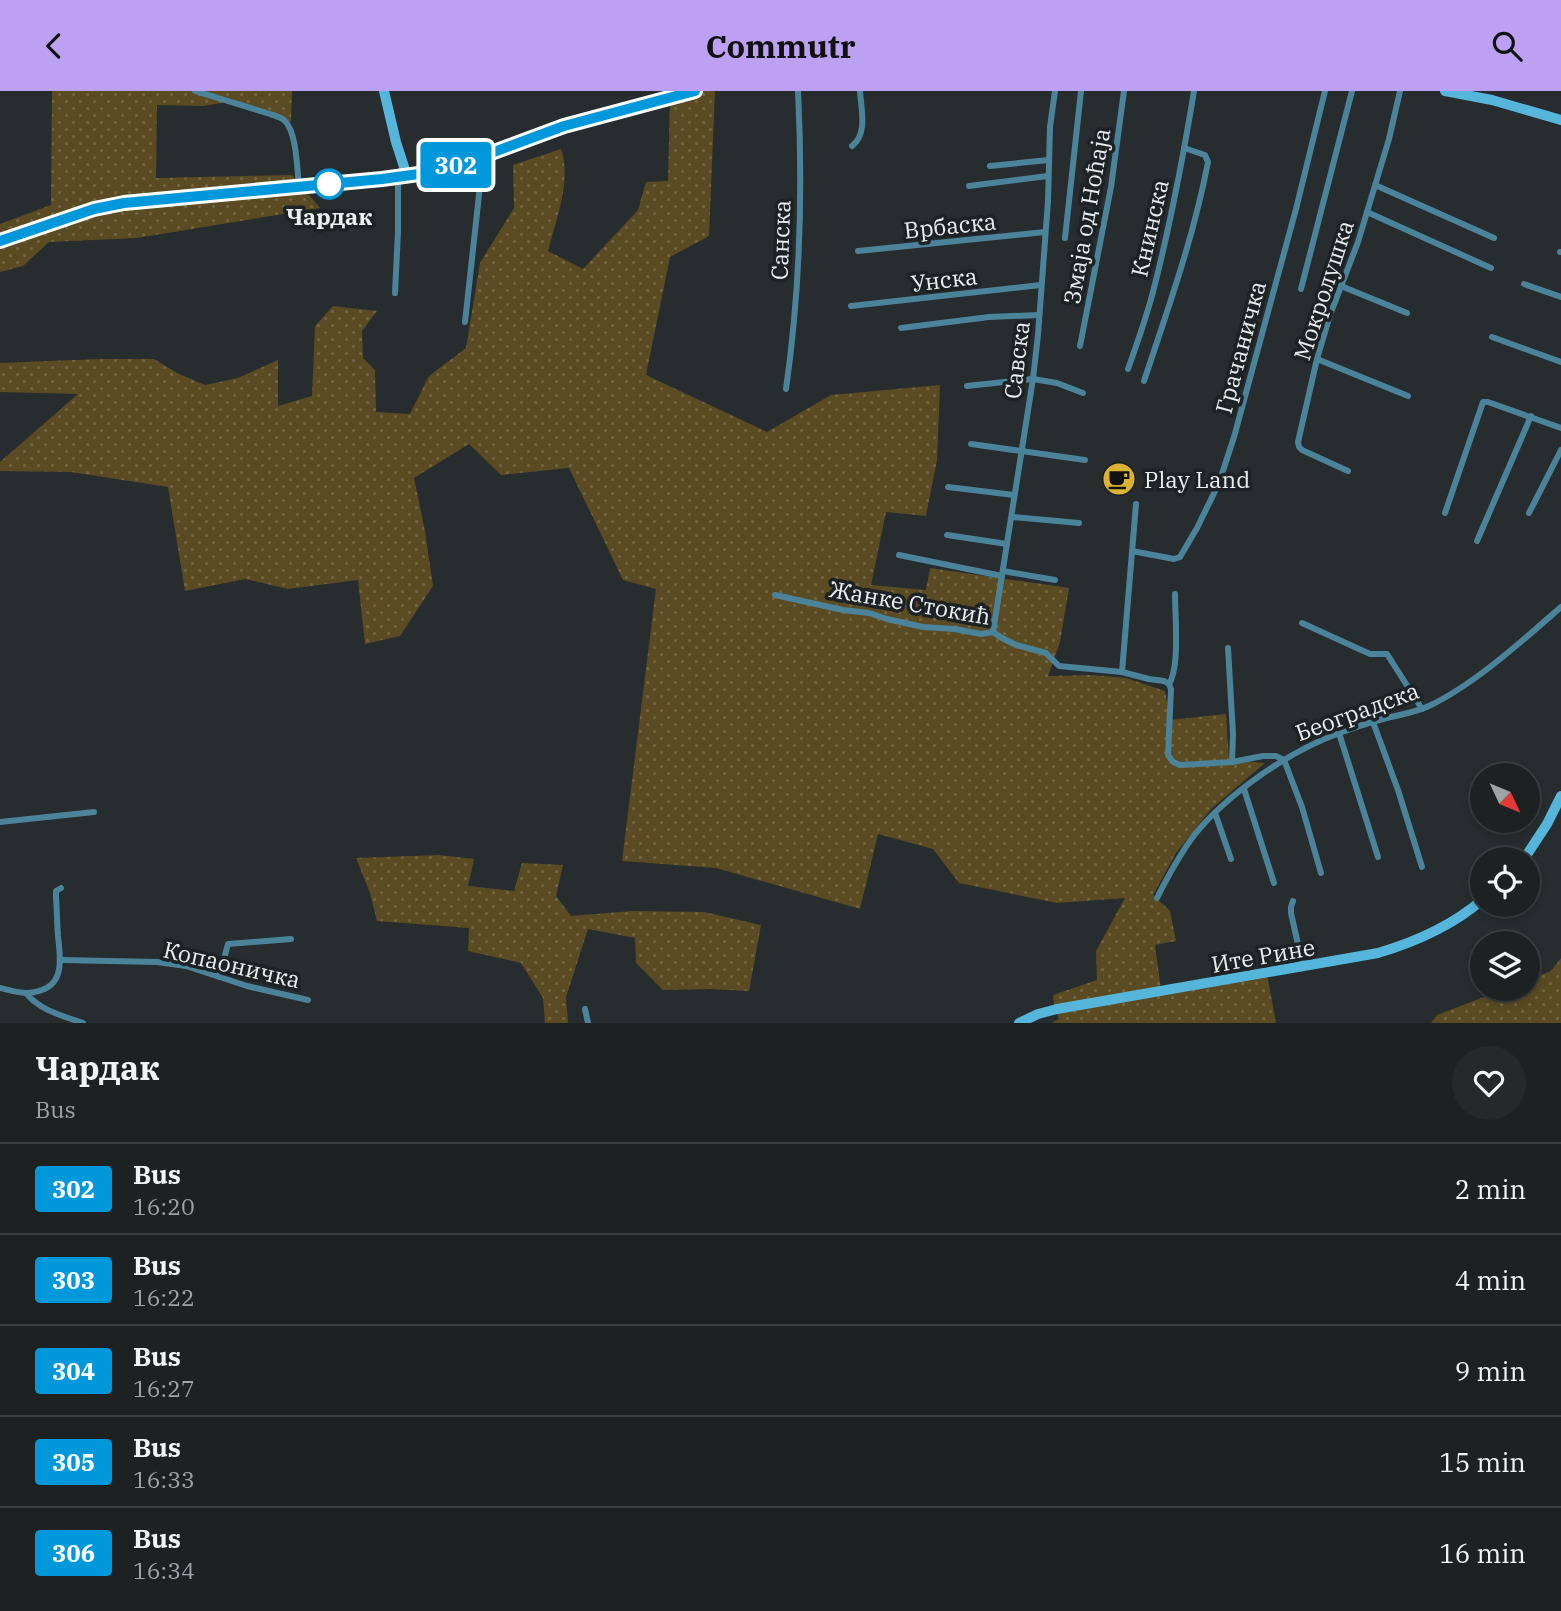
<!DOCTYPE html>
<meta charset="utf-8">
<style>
body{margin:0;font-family:"IBM Plex Serif",serif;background:#25292a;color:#f1f3f6;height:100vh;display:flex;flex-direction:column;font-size:26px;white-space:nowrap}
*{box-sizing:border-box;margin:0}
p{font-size:23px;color:#a0a3a5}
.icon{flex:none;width:38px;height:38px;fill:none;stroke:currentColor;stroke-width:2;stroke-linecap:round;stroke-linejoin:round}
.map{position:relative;height:932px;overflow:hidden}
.drawer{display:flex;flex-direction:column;background:#1d2122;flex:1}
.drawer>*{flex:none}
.badge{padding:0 14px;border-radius:5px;font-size:24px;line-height:46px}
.needle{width:46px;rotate:134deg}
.controls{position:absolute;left:1470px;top:672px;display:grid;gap:14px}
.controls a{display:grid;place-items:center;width:70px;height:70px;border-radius:50%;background:#1d2122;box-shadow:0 4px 10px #0003,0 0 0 2px #3b3e40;font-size:35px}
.map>.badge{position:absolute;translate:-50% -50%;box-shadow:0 0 0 4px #fff}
.round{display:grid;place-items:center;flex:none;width:74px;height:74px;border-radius:37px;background:#25292a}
.headline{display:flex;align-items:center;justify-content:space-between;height:119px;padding:0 35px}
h1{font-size:33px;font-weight:700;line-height:52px}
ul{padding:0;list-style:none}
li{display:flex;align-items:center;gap:21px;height:91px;padding:0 35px;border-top:2px solid #3b3e40}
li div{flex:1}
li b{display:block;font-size:26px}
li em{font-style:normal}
li .badge{min-width:77px;font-weight:700;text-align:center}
header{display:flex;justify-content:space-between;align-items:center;height:91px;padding:0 35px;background:#bca0f2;color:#111;font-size:32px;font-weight:700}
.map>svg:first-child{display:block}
.grass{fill:url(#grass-dots)}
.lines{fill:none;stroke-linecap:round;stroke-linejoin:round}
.street{stroke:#4b839b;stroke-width:6}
.secondary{stroke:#56b5db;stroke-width:10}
.line-casing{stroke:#fff;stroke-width:16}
.line{stroke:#0098da;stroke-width:10}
.stop-dot{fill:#fff;stroke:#0098da;stroke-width:3.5}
.labels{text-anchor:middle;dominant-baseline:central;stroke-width:7;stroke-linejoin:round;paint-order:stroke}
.stop-label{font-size:23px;font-weight:bold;fill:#eaeeef;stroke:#1d2224}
.street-label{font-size:23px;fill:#eaeeef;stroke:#1d2224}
.poi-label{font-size:23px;fill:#eaeeef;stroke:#1d2224;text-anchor:start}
</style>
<header><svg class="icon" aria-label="back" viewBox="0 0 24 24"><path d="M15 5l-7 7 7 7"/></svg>Commutr<svg class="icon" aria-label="search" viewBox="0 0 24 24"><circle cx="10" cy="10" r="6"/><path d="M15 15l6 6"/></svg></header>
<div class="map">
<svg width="1561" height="932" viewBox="0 0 1561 932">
<defs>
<pattern id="grass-dots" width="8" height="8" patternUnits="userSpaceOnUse" patternTransform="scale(1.75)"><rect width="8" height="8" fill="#5a4b22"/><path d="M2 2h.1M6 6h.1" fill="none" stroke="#726542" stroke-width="1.8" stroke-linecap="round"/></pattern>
</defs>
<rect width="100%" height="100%" fill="#272c2e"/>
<g class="grass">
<path d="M52 0H292L291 31 228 11 203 15 157 14 156 87 292 84 320 117 137 147 49 151 23 175 0 181V133L51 114Z"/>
<path d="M695 0H715L709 145 670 166 646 284 767 341 831 304 940 294 937 369 926 425 886 421 871 494 926 499 930 477 1069 497 1060 551 1048 585 1092 584 1126 587 1165 600 1170 629 1226 623 1229 669 1265 672 1211 718 1176 762 1153 804 1170 820 1176 850 1155 854 1161 899 1267 883 1276 932H1051L1059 928 1054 913 1053 904 1097 889 1096 860 1125 807 1057 812 959 792 933 758 878 743 860 818 716 777 622 770 656 498 623 489 569 377 501 384 469 353 414 387 425 440 433 495 400 545 365 553 358 489 288 498 245 488 185 500 168 396 71 381 0 380V371L78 303 0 301V272L100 268H154L177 282 205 294 238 287 278 269V315L312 305 315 235 333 215 377 220 362 240 363 267 375 279 376 321 410 323 429 285 466 257 480 172 514 117 513 74 561 58C572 90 556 128 548 160L583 178 638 119 646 91 668 90 670 6Z"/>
<path d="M439 764 474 768 468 795 514 800 522 772 563 774 556 805 571 825 632 820 704 821 761 834 749 900 710 898 663 899 636 872 635 847 588 838 566 906 568 932H545L543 907 521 872 468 860 469 837 377 830 370 802 356 767Z"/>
<path d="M1561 867V932H1431L1437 924 1505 898H1528V889L1551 880Z"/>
</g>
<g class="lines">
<g class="street">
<path d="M195 0 270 23C275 25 281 26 285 30 297 42 297 79 299 96"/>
<path d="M852 55C868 43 861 18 860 0"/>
<path d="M990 75 1049 69"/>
<path d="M1375 94 1494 147"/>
<path d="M969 95 1048 85"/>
<path d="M1367 121 1491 177"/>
<path d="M1065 147 1081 0"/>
<path d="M858 160 1045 141"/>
<path d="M1560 161H1561"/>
<path d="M1524 193 1561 206"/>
<path d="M1341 195 1407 222"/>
<path d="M1301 198 1352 0"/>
<path d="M395 202 398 141V87"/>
<path d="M851 215 1041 194"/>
<path d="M465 231 479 104 480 89 476 67"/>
<path d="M901 237 989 226 1039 224"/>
<path d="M1492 246 1561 271"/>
<path d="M1080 255 1111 96 1124 0"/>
<path d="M1317 268 1408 305"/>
<path d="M1128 278C1137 253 1146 227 1153 201 1170 135 1183 67 1194 0"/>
<path d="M1144 290C1168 218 1194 145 1208 71L1205 64 1184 57"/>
<path d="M967 295 1033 288 1057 292 1083 302"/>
<path d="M786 298C800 200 803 99 798 0"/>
<path d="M971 353 1085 369"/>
<path d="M1348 380 1302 359 1299 356 1298 351 1317 268 1330 224 1358 151 1389 48 1400 0"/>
<path d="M948 396 1014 404"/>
<path d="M1445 422 1483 311H1488L1561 337"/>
<path d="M1529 422 1561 359"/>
<path d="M1012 426 1079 432"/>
<path d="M947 444 1007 453"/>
<path d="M1477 450 1531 325"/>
<path d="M1132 460 1174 468 1180 466 1197 437 1219 392 1234 346 1296 118 1325 0"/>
<path d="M899 464 1002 485"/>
<path d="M1003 480 1055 489"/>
<path d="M775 504 843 519 869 522 887 528 923 536 955 538 981 543 993 541 1002 547 1016 554 1046 562 1059 575 1122 581 1149 588 1164 590 1169 593"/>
<path d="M1302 532 1370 563H1387L1422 618"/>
<path d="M993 541 1033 288 1038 244 1048 110 1050 36 1055 0"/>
<path d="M1228 557 1233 643 1232 671"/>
<path d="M1122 581 1136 413"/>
<path d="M1169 593 1171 598 1168 664 1173 671 1180 674 1232 671 1263 665H1276L1284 669"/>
<path d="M1169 593C1180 576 1175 524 1175 503"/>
<path d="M1373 631 1398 699 1422 776"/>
<path d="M1339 642 1378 766"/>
<path d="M1284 669 1302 716 1321 782"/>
<path d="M1244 698 1274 792"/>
<path d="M1215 722 1231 768"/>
<path d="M0 731 94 721"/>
<path d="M1157 807C1168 785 1180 763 1195 743 1229 702 1288 661 1337 643 1352 637 1368 632 1383 628 1398 624 1414 622 1429 615 1475 593 1522 550 1561 516"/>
<path d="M1293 810 1291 816V822L1303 876"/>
<path d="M61 869 157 871 186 875 247 895 308 909"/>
<path d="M219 886 228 853 291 848"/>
<path d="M0 897C9 899 18 902 27 902 65 900 61 873 58 845 57 832 57 819 56 806V800L61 797"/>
<path d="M26 902C39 919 63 925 83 932"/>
<path d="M585 918 588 932"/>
</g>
<g class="secondary">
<path d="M384 0 396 51 407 85"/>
<path d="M1445 0 1492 9 1561 29"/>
<path d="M0 150 67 127 109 114 382 88C448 81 499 57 561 36 604 21 650 11 695 0"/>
<path d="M1524 768 1547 733 1561 705"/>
<path d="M1019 932 1038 923 1057 918 1378 862C1415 851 1452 835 1482 809"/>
</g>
</g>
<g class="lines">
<defs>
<path id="line" d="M0 150 94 118 124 112 382 88 426 82 467 71 564 35 695 0"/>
</defs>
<use href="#line" class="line-casing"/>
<use href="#line" class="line"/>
</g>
<defs>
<symbol id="cafe-disc" viewBox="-11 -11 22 22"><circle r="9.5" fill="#dbb233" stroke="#1d2224"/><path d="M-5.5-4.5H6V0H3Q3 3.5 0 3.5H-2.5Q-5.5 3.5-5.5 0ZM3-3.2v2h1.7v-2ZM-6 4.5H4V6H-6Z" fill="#111"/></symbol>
</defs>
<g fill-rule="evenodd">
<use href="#cafe-disc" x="1100" y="369" width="38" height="38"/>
</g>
<circle class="stop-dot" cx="329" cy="93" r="14"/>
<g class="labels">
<g class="stop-label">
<text x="329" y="125">Чардак</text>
</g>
<g class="street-label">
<text transform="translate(1086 125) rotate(-80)">Змаја од Ноћаја</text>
<text transform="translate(950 134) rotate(-6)">Врбаска</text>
<text transform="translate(1149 137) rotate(-77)">Книнска</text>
<text transform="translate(780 149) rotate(-88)">Санска</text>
<text transform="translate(944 188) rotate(-7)">Унска</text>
<text transform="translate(1323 199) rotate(-72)">Мокролушка</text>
<text transform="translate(1240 256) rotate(-75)">Грачаничка</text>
<text transform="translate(1016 269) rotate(-83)">Савска</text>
<text transform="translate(910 511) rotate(10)">Жанке Стокић</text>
<text transform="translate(1357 620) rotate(-20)">Београдска</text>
<text transform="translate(1263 864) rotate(-10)">Ите Рине</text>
<text transform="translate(232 873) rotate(13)">Копаоничка</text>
</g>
<g class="poi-label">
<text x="1144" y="388">Play Land</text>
</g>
</g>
</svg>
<div class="controls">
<a><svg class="needle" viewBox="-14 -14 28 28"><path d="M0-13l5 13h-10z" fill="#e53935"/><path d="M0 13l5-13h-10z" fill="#a0a3a5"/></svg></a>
<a><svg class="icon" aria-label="locate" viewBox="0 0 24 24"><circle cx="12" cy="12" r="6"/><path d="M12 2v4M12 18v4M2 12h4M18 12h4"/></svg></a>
<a><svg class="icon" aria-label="layers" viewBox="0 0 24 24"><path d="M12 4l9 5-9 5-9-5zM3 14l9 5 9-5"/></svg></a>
</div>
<b class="badge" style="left:456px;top:74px;background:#0098da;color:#fff">302</b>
</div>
<section class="drawer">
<div class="headline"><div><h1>Чардак</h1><p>Bus</p></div><a class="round"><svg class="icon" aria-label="heart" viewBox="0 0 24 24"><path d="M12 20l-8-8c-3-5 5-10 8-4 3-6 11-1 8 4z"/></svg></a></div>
<ul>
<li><span class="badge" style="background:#0098da;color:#fff">302</span><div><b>Bus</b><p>16:20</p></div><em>2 min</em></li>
<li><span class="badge" style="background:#0098da;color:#fff">303</span><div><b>Bus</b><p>16:22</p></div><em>4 min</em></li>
<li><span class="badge" style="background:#0098da;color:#fff">304</span><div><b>Bus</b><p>16:27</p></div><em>9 min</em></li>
<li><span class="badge" style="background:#0098da;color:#fff">305</span><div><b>Bus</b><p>16:33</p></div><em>15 min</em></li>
<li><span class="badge" style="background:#0098da;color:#fff">306</span><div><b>Bus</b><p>16:34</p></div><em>16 min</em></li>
</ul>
</section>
